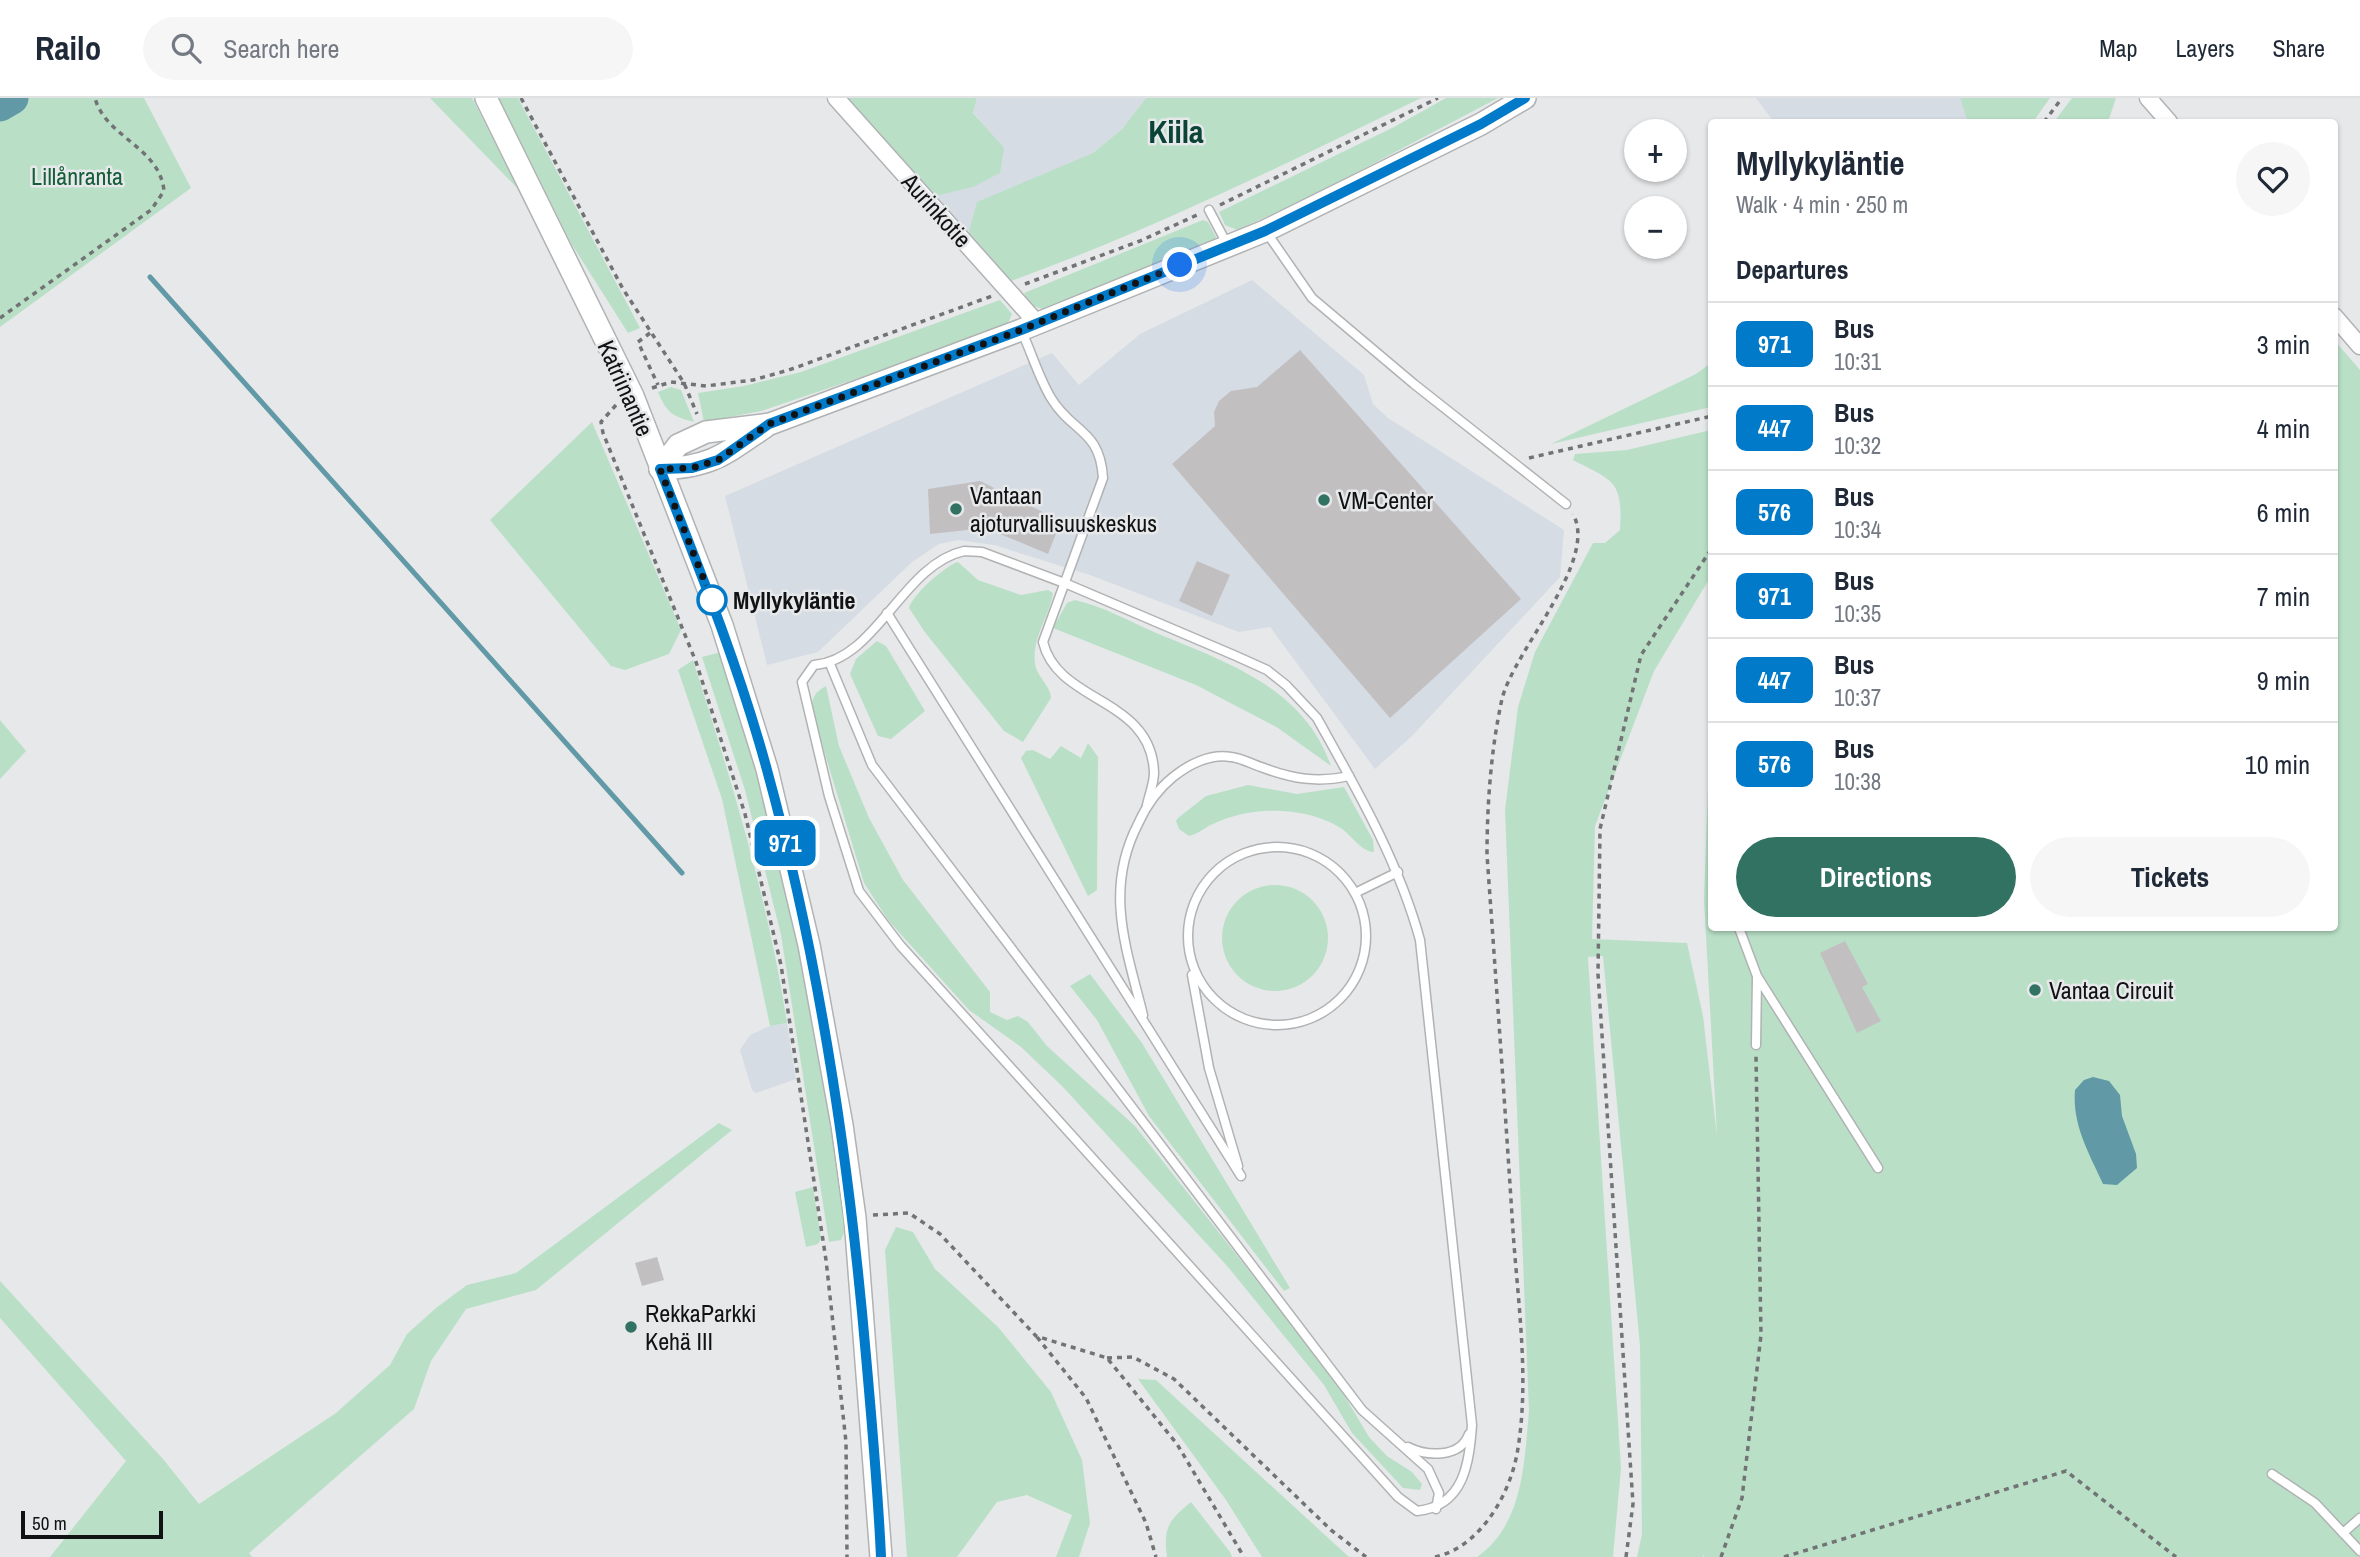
<!DOCTYPE html>
<meta charset="utf-8">
<style>
body{margin:0;font-family:"Archivo Narrow",sans-serif;background:#f6f6f7;color:#1f2937;height:100vh;display:flex;flex-direction:column;font-size:26px;white-space:nowrap}
*{box-sizing:border-box;margin:0}
p{font-size:23px;color:#747a83}
.icon{flex:none;width:38px;height:38px;fill:none;stroke:currentColor;stroke-width:2;stroke-linecap:round;stroke-linejoin:round}
.map{position:relative;flex:1;overflow:hidden}
.drawer{position:absolute;left:1708px;top:21px;width:630px;height:812px;display:flex;flex-direction:column;background:#fff;border-radius:7px;box-shadow:0 2px 5px #0004}
.drawer>*{flex:none}
.badge{padding:0 14px;border-radius:10px;font-size:24px;line-height:46px}
.controls{position:absolute;left:1624px;top:21px;display:grid;gap:14px}
.controls a{display:grid;place-items:center;width:63px;height:63px;border-radius:50%;background:#fff;box-shadow:0 2px 5px #0004;font-size:35px}
.scale{position:absolute;left:21px;bottom:18px;width:142px;box-sizing:border-box;padding-left:7px;border:4px solid #111213;border-top:0;font-size:19px;line-height:24px;white-space:nowrap;color:#111213;-webkit-text-stroke:5px #e7e8ea;paint-order:stroke}
.you{position:absolute;width:35px;height:35px;margin:-18px;border:5px solid #fff;border-radius:50%;background:#1a73e8;box-shadow:0 0 0 10px #1a73e833}
.map>.badge{position:absolute;translate:-50% -50%;box-shadow:0 0 0 4px #fff}
h2{padding:0 28px;font-size:26px;line-height:63px}
.round{display:grid;place-items:center;flex:none;width:74px;height:74px;border-radius:37px;background:#f6f6f7}
.summary{display:flex;align-items:center;justify-content:space-between;height:119px;padding:0 28px}
h1{font-size:33px;font-weight:700;line-height:52px}
.action{display:flex;gap:14px;margin-top:auto;padding:14px 28px}
.action a{flex:1;height:80px;border-radius:42px;background:#317262;color:#fff;font-size:28px;font-weight:700;line-height:80px;text-align:center}
.action a+a{background:#f6f6f7;color:#1f2937}
ul{padding:0;list-style:none}
li{display:flex;align-items:center;gap:21px;height:84px;padding:0 28px;border-top:2px solid #e0e1e3}
li div{flex:1}
li b{display:block;font-size:26px}
li em{font-style:normal}
li .badge{min-width:77px;font-weight:700;text-align:center}
header{display:flex;align-items:center;gap:42px;box-sizing:border-box;height:98px;padding:0 35px;background:#fff;border-bottom:2px solid #e0e1e3}
header strong{font-size:33px}
nav{display:flex;gap:38px;margin-inline-start:auto;font-size:24px}
.search{width:490px;height:63px;background:#f6f6f7;display:flex;align-items:center;gap:18px;box-sizing:border-box;padding:0 24px;border-radius:38px;color:#747a83;font-size:26px}
.map>svg:first-child{display:block}
.built{fill:#d6dce4}
.green{fill:#b9e0c7}
.water{fill:#619aa6}
.lines{fill:none;stroke-linecap:round;stroke-linejoin:round}
.stream{stroke:#619aa6;stroke-width:5}
.river{stroke:#619aa6;stroke-width:33}
.building{fill:#c2bfc1}
.service-casing{stroke:#b1b2b4;stroke-width:11}
.minor-casing{stroke:#b1b2b4;stroke-width:19}
.secondary-casing{stroke:#b1b2b4;stroke-width:24}
.path{stroke:#727375;stroke-width:3.5;stroke-dasharray:5 5;stroke-linecap:butt}
.service{stroke:#fff;stroke-width:8}
.minor{stroke:#fff;stroke-width:16}
.secondary{stroke:#fff;stroke-width:21}
.line-casing{stroke:#fff;stroke-width:16}
.line{stroke:#007ac9;stroke-width:10}
.walk{stroke:#111213;stroke-width:7;stroke-dasharray:0 12.6}
.poi-dot{fill:#317262;stroke:#e7e8ea;stroke-width:2.5}
.stop-dot{fill:#fff;stroke:#007ac9;stroke-width:3.5}
.labels{text-anchor:middle;dominant-baseline:central;stroke-width:5;stroke-linejoin:round;paint-order:stroke}
.park-label{font-size:24px;fill:#145e3a;stroke:#e7e8ea}
.street-label{font-size:24px;fill:#111213;stroke:#e7e8ea}
.poi-label{font-size:24px;fill:#111213;stroke:#e7e8ea;text-anchor:start}
.stop-label{font-size:24px;font-weight:bold;fill:#111213;stroke:#e7e8ea;text-anchor:start}
.district-label{font-size:32px;font-weight:bold;fill:#0b4337;stroke:#e7e8ea}
</style>
<header>
<strong>Railo</strong>
<div class="search"><svg class="icon" aria-label="search" viewBox="0 0 24 24"><circle cx="10" cy="10" r="6"/><path d="M15 15l6 6"/></svg>Search here</div>
<nav><a>Map</a><a>Layers</a><a>Share</a></nav>
</header>
<div class="map">
<svg width="2360" height="1459" viewBox="0 0 2360 1459">
<rect width="100%" height="100%" fill="#e7e8ea"/>
<g class="built">
<path d="M977 0H1146L1122 31 1093 55 968 137 935 98 973 89 986 30 973 14Z"/>
<path d="M1756 0H2019L1987 24H1774Z"/>
<path d="M1252 182 1364 277 1373 306 1388 320 1564 432 1560 479 1412 638 1375 671 1270 529 1239 534 1090 477 994 447 958 442 939 446 912 464 818 554 767 567 725 398 1052 255 1079 287 1140 236Z"/>
<path d="M787 925 796 981 756 995 752 992 740 952 750 937 770 928Z"/>
</g>
<g class="green">
<path d="M0 0H144L191 90 0 229Z"/>
<path d="M430 0H472L520 93Z"/>
<path d="M499 0H518L640 230 628 235 571 145Z"/>
<path d="M846 0H977L973 15 1004 50 1000 75 973 89 932 99Z"/>
<path d="M1146 0H1421C1286 66 1152 132 1011 183L968 137 977 104 1093 55 1122 31Z"/>
<path d="M1446 0H1498L1308 100 1237 132 1225 127 1219 114 1394 29Z"/>
<path d="M1960 0H2050L2033 24H1968Z"/>
<path d="M2072 0H2116L2108 24H2054Z"/>
<path d="M1203 122 1208 124 1216 139 1212 146 1045 212 1031 207 1024 195Z"/>
<path d="M1000 202 1012 216 1008 225 1000 232 761 313 704 324 698 295 744 288 801 274Z"/>
<path d="M2335 243 2360 272V1459H1704V1456L1703 1459H1637L1642 1436 1640 1248 1603 858 1588 859 1621 1370 1613 1459H1477C1524 1426 1524 1364 1529 1313L1505 712 1518 609 1535 554 1593 445H1605L1620 432C1623 383 1614 383 1573 362L1575 356 1627 352 1711 332V478L1654 573 1595 728 1592 841 1687 845 1703 918 1717 1038 1704 801 1708 689 1711 682 1712 830H2334Z"/>
<path d="M1711 265V309L1551 346 1696 276Z"/>
<path d="M671 289 681 292 694 324C673 319 666 314 658 294Z"/>
<path d="M592 324 681 532 669 556 625 572 611 568 490 422Z"/>
<path d="M958 464 978 482 1021 497 1048 492 1053 495C1049 520 1032 538 1035 566 1037 579 1051 588 1051 600L1023 644 1004 633 924 533 909 510C912 497 946 467 958 464Z"/>
<path d="M1075 502C1102 508 1129 523 1154 534 1225 564 1303 588 1331 668L1278 630 1196 587 1053 530 1067 505Z"/>
<path d="M877 543 886 548 925 613 891 641 878 638 850 576 856 561Z"/>
<path d="M721 554C785 739 824 936 846 1131L841 1142 829 1144 781 837 745 692 702 559Z"/>
<path d="M693 562C731 682 768 800 787 925L770 928 722 701 678 572Z"/>
<path d="M826 588 839 648 869 720 903 782 990 894V914L1007 922 1018 918 1028 924 1047 948 1135 1028 1310 1250 1341 1292 1369 1339 1387 1358 1412 1374 1422 1386 1420 1392 1403 1390 1352 1335 1324 1287 1228 1169 1062 988 1021 949 969 912 888 822 864 785 812 613C812 599 814 595 826 588Z"/>
<path d="M0 622 26 653 0 681Z"/>
<path d="M1088 645 1098 659 1097 792 1088 798 1021 660 1026 653 1033 652 1050 661 1061 648 1081 660Z"/>
<path d="M1248 687 1297 696 1344 689 1373 742 1374 754C1360 753 1351 736 1339 729 1303 708 1251 708 1213 726 1204 730 1198 736 1189 738L1179 731 1176 723 1178 720 1206 698Z"/>
<circle cx="1275" cy="840" r="53"/>
<path d="M1090 876 1142 945 1290 1190 1284 1193 1149 1018 1097 922 1070 888Z"/>
<path d="M719 1025 732 1032 536 1192 466 1211 431 1263 414 1311 249 1455 252 1459H50L126 1363 0 1220V1183L163 1361 199 1406 336 1315 390 1267 407 1236 436 1210 467 1187 516 1175Z"/>
<path d="M813 1089 821 1141 818 1146 806 1149 795 1094Z"/>
<path d="M896 1129 913 1134 935 1171 998 1229 1051 1294 1082 1362 1090 1425 1079 1459H1056L1072 1417 1027 1397 997 1404 957 1459H907L885 1152Z"/>
<path d="M1138 1281 1156 1282 1349 1459H1262L1226 1402Z"/>
<path d="M1191 1404 1230 1454 1232 1459H1167C1163 1429 1169 1422 1191 1404Z"/>
</g>
<path class="water" d="M2093 979 2109 983 2120 997 2122 1018 2136 1056 2137 1070 2117 1087 2103 1086C2089 1055 2072 1027 2075 992L2084 982Z"/>
<g class="lines">
<path class="stream" d="M150 179 682 775"/>
<path class="river" d="M0 7 12 0"/>
</g>
<g class="building">
<path d="M1300 252 1521 501 1390 620 1172 366 1215 328 1214 314 1219 303 1231 293 1257 289Z"/>
<path d="M980 383 1061 423 1048 456 986 430 930 436 928 391Z"/>
<path d="M1197 463 1230 477 1212 518 1179 503Z"/>
<path d="M1845 843 1868 886 1862 889 1881 923 1857 935 1820 855Z"/>
<path d="M657 1159 664 1182 642 1188 635 1165Z"/>
</g>
<g class="lines">
<defs>
<g id="service">
<path d="M1209 112 1228 148"/>
<path d="M1267 135 1312 200 1414 286 1566 406"/>
<path d="M1022 234C1032 256 1039 280 1051 300 1072 335 1100 331 1103 380L1043 544C1058 606 1152 599 1154 675 1154 685 1149 698 1147 707"/>
<path d="M964 453 982 454 1067 486 1236 558 1267 572 1286 587 1317 620C1357 692 1398 762 1420 842L1472 1327C1469 1366 1464 1408 1417 1413L1398 1399 900 847 859 793 829 698 802 584 814 567C877 562 902 467 964 453Z"/>
<path d="M887 515 1241 1078"/>
<path d="M830 566 872 667 1362 1312 1428 1371 1439 1395 1436 1411"/>
<circle cx="1277" cy="838" r="89"/>
<path d="M1355 795 1398 774"/>
<path d="M1739 830 1757 878 1878 1070"/>
<path d="M1192 877 1209 970 1238 1068"/>
<path d="M1143 917C1126 849 1104 792 1138 726 1146 708 1157 692 1173 679 1188 667 1210 655 1231 659 1241 660 1252 666 1261 669 1293 681 1317 685 1349 678"/>
<path d="M1756 947 1757 880"/>
<path d="M1408 1349C1426 1358 1460 1361 1469 1336"/>
<path d="M2272 1376 2315 1405 2360 1453"/>
<path d="M2343 1435 2360 1420"/>
</g>
<g id="minor">
<path d="M836 0 1037 225"/>
<path d="M2148 0 2169 24"/>
<path d="M2334 218 2360 248"/>
</g>
<g id="secondary">
<path d="M486 0 633 298 722 527 767 671 809 847 842 1027 855 1120 881 1459"/>
<path d="M660 371 678 347 706 334 770 326 1021 232 1265 133 1481 26 1525 0"/>
<path d="M660 371C711 369 724 357 765 329"/>
</g>
</defs>
<use href="#service" class="service-casing"/>
<use href="#minor" class="minor-casing"/>
<use href="#secondary" class="secondary-casing"/>
<g class="path">
<path d="M521 0 623 191 684 285 697 316"/>
<path d="M2044 24 2062 0"/>
<path d="M1220 107 1438 0"/>
<path d="M1025 186 1140 143 1197 117"/>
<path d="M0 220 151 112 164 93C160 49 105 39 95 0"/>
<path d="M650 235 638 244 658 287"/>
<path d="M652 290 671 284 706 288 753 282 789 272 992 198"/>
<path d="M616 307 601 324 603 335 696 564 745 716 781 867 826 1162 846 1344 847 1459"/>
<path d="M1529 360 1712 318"/>
<path d="M873 1117 909 1115 940 1136 1036 1238 1107 1260 1177 1346 1244 1459"/>
<path d="M1037 1239 1086 1300 1146 1425 1156 1459"/>
<path d="M1107 1260 1133 1259 1174 1281 1331 1432 1366 1459"/>
<path d="M1435 1459C1480 1449 1509 1398 1517 1356 1530 1284 1518 1206 1513 1133 1505 1008 1496 882 1487 757 1487 706 1491 651 1502 601 1514 552 1599 463 1573 416"/>
<path d="M1626 1459 1633 1406 1598 876 1600 731 1641 557 1712 450"/>
<path d="M1721 1459 1742 1400 1761 1237 1756 958"/>
<path d="M1784 1459 2066 1373 2176 1459"/>
</g>
<use href="#service" class="service"/>
<use href="#minor" class="minor"/>
<use href="#secondary" class="secondary"/>
</g>
<g class="lines">
<defs>
<path id="line" d="M881 1459C878 1392 872 1325 866 1258 849 1060 820 864 767 672 739 569 699 470 660 371L692 370 718 362 769 326 1021 232 1265 133 1481 26 1525 0"/>
</defs>
<use href="#line" class="line-casing"/>
<use href="#line" class="line"/>
<path class="walk" d="M712 502 660 371 692 370 718 362 769 326 1021 232 1180 167"/>
</g>
<g class="poi-dot">
<circle cx="1324" cy="402" r="7"/>
<circle cx="956" cy="411" r="7"/>
<circle cx="2035" cy="892" r="7"/>
<circle cx="631" cy="1229" r="7"/>
</g>
<circle class="stop-dot" cx="712" cy="502" r="14"/>
<g class="labels">
<g class="park-label">
<text x="77" y="78">Lillånranta</text>
</g>
<g class="street-label">
<text transform="translate(937 112) rotate(48)">Aurinkotie</text>
<text transform="translate(626 290) rotate(66)">Katriinantie</text>
</g>
<g class="poi-label">
<text x="970" y="397">Vantaan<tspan x="970" dy="28">ajoturvallisuuskeskus</tspan></text>
<text x="1338" y="402">VM-Center</text>
<text x="2049" y="892">Vantaa Circuit</text>
<text x="645" y="1215">RekkaParkki<tspan x="645" dy="28">Kehä III</tspan></text>
</g>
<g class="stop-label">
<text x="733" y="502">Myllykyläntie</text>
</g>
<g class="district-label">
<text x="1176" y="33">Kiila</text>
</g>
</g>
</svg>
<div class="controls">
<a>+</a>
<a>−</a>
</div>
<div class="scale">50 m</div>
<div class="you" style="left:1180px;top:167px"></div>
<b class="badge" style="left:785px;top:745px;background:#007ac9;color:#fff">971</b>
<section class="drawer">
<div class="summary"><div><h1>Myllykyläntie</h1><p>Walk · 4 min · 250 m</p></div><a class="round"><svg class="icon" aria-label="heart" viewBox="0 0 24 24"><path d="M12 20l-8-8c-3-5 5-10 8-4 3-6 11-1 8 4z"/></svg></a></div>
<h2>Departures</h2>
<ul>
<li><span class="badge" style="background:#007ac9;color:#fff">971</span><div><b>Bus</b><p>10:31</p></div><em>3 min</em></li>
<li><span class="badge" style="background:#007ac9;color:#fff">447</span><div><b>Bus</b><p>10:32</p></div><em>4 min</em></li>
<li><span class="badge" style="background:#007ac9;color:#fff">576</span><div><b>Bus</b><p>10:34</p></div><em>6 min</em></li>
<li><span class="badge" style="background:#007ac9;color:#fff">971</span><div><b>Bus</b><p>10:35</p></div><em>7 min</em></li>
<li><span class="badge" style="background:#007ac9;color:#fff">447</span><div><b>Bus</b><p>10:37</p></div><em>9 min</em></li>
<li><span class="badge" style="background:#007ac9;color:#fff">576</span><div><b>Bus</b><p>10:38</p></div><em>10 min</em></li>
</ul>
<div class="action"><a>Directions</a><a>Tickets</a></div>
</section>
</div>
